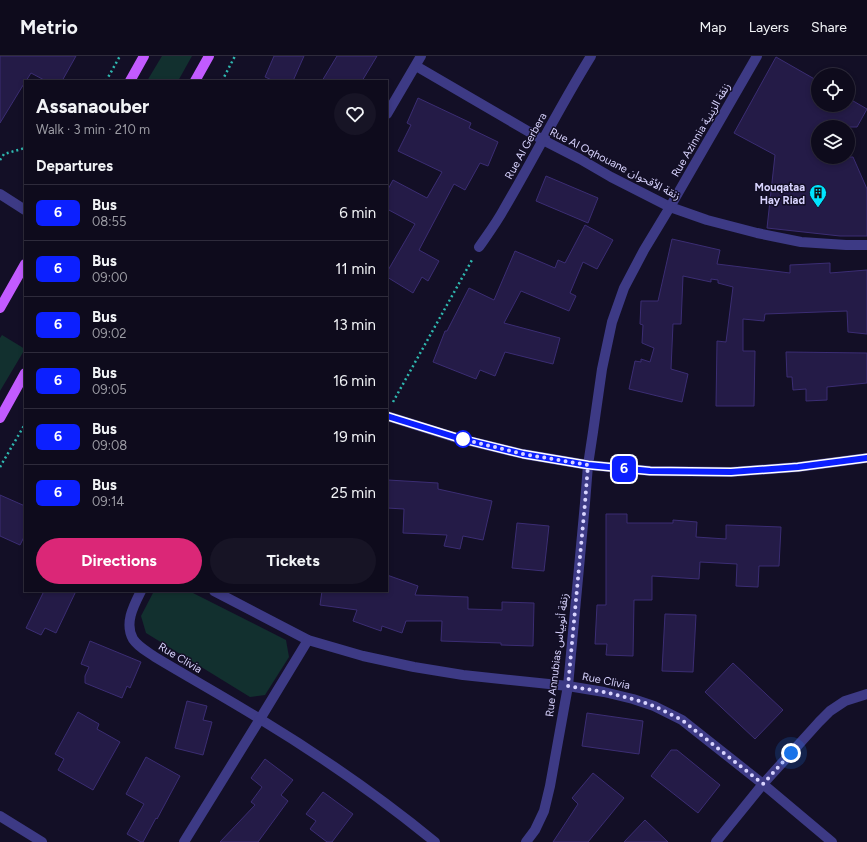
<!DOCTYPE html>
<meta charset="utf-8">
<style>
body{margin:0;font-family:Figtree,"Noto Sans Arabic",sans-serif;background:#171425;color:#f1f3f6;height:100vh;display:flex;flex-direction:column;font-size:15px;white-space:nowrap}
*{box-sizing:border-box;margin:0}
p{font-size:13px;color:#9b9ba3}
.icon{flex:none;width:22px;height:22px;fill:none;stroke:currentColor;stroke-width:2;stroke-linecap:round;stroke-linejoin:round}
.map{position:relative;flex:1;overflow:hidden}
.sheet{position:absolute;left:24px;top:24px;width:364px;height:512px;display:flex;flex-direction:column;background:#0e0b1c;border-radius:0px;box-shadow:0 2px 6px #0003,0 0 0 1px #2e2b3b}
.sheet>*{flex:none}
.badge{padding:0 8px;border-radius:6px;font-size:14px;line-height:26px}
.buttons{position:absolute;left:811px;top:12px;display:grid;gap:8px}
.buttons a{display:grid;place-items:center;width:44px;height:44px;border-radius:50%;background:#0e0b1c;box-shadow:0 2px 6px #0003,0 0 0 1px #2e2b3b;font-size:20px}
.you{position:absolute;width:20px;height:20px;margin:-10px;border:3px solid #fff;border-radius:50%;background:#1a73e8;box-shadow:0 0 0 6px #1a73e833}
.map>.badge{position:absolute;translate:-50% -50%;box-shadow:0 0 0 2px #fff}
h2{padding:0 12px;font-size:15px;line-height:36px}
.round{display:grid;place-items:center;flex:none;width:42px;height:42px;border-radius:21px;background:#171425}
.head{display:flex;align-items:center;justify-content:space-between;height:68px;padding:0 12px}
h1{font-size:19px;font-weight:700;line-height:30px}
.action{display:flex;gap:8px;margin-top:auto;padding:8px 12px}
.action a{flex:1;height:46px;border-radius:24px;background:#db2777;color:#fff;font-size:16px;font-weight:700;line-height:46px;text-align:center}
.action a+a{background:#171425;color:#f1f3f6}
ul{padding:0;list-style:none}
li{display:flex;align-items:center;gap:12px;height:56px;padding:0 12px;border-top:1px solid #2e2b3b}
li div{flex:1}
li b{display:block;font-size:15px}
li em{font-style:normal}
li .badge{min-width:44px;font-weight:700;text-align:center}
header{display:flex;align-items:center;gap:24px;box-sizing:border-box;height:56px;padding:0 20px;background:#0e0b1c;border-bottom:1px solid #2e2b3b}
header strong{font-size:19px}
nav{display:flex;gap:22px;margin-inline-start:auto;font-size:14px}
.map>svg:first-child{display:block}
.green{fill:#12302f}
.building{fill:#241b47;stroke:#3b2d73}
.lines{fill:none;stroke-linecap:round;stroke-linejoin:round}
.path{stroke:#2fb8b0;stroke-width:2.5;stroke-dasharray:2 3;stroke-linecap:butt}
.minor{stroke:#3d3a85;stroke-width:10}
.major{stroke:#c25bff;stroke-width:10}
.line-casing{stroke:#fff;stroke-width:9}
.line{stroke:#0c20ff;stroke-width:6}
.walk{stroke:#d9d4ff;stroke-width:4;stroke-dasharray:0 7.2}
.stop-dot{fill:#fff;stroke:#0c20ff;stroke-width:2}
.labels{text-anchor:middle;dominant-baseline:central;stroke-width:3;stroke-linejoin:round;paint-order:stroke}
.street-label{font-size:11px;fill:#d9d4ff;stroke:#130f26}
.poi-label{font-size:11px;font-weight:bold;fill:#d9d4ff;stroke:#130f26;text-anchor:end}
</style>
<header>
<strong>Metrio</strong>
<nav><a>Map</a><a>Layers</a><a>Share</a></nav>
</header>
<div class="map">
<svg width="867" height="786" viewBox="0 0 867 786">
<rect width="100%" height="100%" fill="#130f26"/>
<g class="green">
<path d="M162 0H192L178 25H147Z"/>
<path d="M2 279 25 293 0 335V282Z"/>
<path d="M154 535H189L286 584 289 601 265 639 250 641 146 577 141 560Z"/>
</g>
<g class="building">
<path d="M0 0H76L62 25H46L31 17 26 25H25V26L0 67Z"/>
<path d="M274 0H304L293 25H274L265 21Z"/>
<path d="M337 0H377L362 25H322Z"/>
<path d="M776 1 818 25V49H848V42L867 53 857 71H818V101H853L867 133V180H840L767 172 775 99 734 77Z"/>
<path d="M418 42 471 67 469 72 498 86 488 110 480 107 465 134 454 128 419 194 439 205 428 225 422 221 413 237 387 221V216L415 168 387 153V135L393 124 427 142 442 116 398 95 411 69 407 67Z"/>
<path d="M546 120 598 142 588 167 536 145Z"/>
<path d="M585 169 613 184 597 213 583 206 570 237 576 240 569 255 521 235 504 267 560 282 553 308 505 296 495 320 480 314 476 323 433 306 445 275H447L469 232 494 244 515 195 555 212 558 204 565 207Z"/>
<path d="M672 183 720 194 717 208 790 217V209L830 207V217L867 214V278L848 276 847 255 765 258 764 265 743 263V295H755L754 350H716L717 285 726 286 733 231 718 227V224L711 223V226L683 220 681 268H673L671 313 688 318 682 346 629 333 635 305 641 306V303L650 306 654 292 642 287 643 269 640 268 641 245H658Z"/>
<path d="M786 296 867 297V327L827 331V344L806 345V333L793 334 792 321H787Z"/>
<path d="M388 424 438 427V433L492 445 483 484 463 480 460 493 444 490 447 479 403 477 404 453 387 452Z"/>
<path d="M0 439 25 450V479L20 489 0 480Z"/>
<path d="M606 458H627V467H673V464L697 466 696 481 726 483V469L781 471 779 510H759L758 531 736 530 737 508 700 506 699 523 652 520V544H634L633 600 606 599 607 588H595L597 549H606Z"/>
<path d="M517 467 549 470 544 515 512 512Z"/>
<path d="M387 519 418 530 415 539 468 541V553L502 554V546L534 547 533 590 501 589V587L441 585 442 565H406L402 577 382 570 381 575 353 565 357 554 320 549 322 535H387Z"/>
<path d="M44 535H76L56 577 45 572 41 579 26 572Z"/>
<path d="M665 558 696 559 693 616 662 615Z"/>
<path d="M90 585 141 606 130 632 127 630 122 642 85 627V620L89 611 81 608Z"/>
<path d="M733 607 783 654 755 683 705 636Z"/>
<path d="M187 645 207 650 203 664 212 666 203 699 175 692Z"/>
<path d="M78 656 99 668 97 673 120 686 93 734 58 714 64 703 55 698Z"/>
<path d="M587 657 643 665 639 698 582 690Z"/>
<path d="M671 694H677L720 729 698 757 651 720Z"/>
<path d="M146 701 180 720 157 763 156 762 143 786H141L127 778 144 748 126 738Z"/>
<path d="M265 703 293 724 281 739 288 745 258 786H220L255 749 251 746 262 731 251 722Z"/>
<path d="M593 717 624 742 588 786H553L578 748 572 742Z"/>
<path d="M323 736 353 758 332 786H327L310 773 316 765 306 758Z"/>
<path d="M645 764 668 786H624Z"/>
</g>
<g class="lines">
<g class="path">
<path d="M106 25 120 0"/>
<path d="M222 25 235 0"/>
<path d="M0 104 4 98 25 92"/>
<path d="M393 346 472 204"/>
<path d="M0 411 25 368"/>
</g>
<g class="minor">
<path d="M416 10 543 84 580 103 611 121 670 151 707 164 757 177 801 186 846 189H867"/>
<path d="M387 58 421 0"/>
<path d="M0 138 25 154"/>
<path d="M479 191C488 178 497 166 504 153 534 102 560 50 591 0"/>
<path d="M387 360 457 382 523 398 588 409 651 415 731 416 798 411 867 402"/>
<path d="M141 535C134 549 124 567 133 583 138 591 148 596 155 601 190 622 226 642 260 663 321 700 380 741 435 786"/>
<path d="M214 535 308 584 363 600 414 611 463 619 568 630 604 636 633 643 654 650 682 664 763 728 832 786"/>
<path d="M0 760 42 786"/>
<path d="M184 786 260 663 308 584"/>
<path d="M526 786 535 774 544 755 550 730 568 630 585 447 588 409 593 376 602 313 612 266 624 232 644 194 670 151 757 0"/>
<path d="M716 786 763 728 819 666 830 655 845 645 867 638"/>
</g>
<g class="major">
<path d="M130 25 144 0"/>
<path d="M195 25 209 0"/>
<path d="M0 252 25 208"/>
<path d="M0 362 25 317"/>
</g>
</g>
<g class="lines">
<defs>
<path id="line" d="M387 360 458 382 523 398 588 409 650 415 731 416 744 415 798 411 867 402"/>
</defs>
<use href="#line" class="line-casing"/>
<use href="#line" class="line"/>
<path class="walk" d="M463 383 458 382 523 398 588 409 585 447 568 630 604 636 633 643 654 650 682 664 763 728 791 697"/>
</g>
<defs>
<symbol id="building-pin" viewBox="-11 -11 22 30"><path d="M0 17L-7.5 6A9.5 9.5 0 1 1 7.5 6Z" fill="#00e5ff" stroke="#130f26"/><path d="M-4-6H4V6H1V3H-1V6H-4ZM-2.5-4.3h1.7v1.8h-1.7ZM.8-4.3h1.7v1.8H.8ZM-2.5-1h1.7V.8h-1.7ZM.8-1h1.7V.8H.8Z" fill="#111"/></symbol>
</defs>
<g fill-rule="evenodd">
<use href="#building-pin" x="808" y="127" width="20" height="27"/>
</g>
<circle class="stop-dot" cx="463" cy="383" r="8"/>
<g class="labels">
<g class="street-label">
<text transform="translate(701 74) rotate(-60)">Rue Azinnia زنقة الزينية</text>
<text transform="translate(526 90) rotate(-61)">Rue Al Gerbera</text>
<text transform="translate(615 108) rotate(27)">Rue Al Oqhouane زنقة الأقحوان</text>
<text transform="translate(557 599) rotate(-83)">Rue Annubias زنقة أنوبياس</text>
<text transform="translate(180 602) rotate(31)">Rue Clivia</text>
<text transform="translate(606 625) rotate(11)">Rue Clivia</text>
</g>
<g class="poi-label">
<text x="805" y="131">Mouqataa<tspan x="805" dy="13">Hay Riad</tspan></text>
</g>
</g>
</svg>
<div class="buttons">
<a><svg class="icon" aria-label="locate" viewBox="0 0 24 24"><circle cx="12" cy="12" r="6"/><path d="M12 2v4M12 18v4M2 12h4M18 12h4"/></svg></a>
<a><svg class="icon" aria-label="layers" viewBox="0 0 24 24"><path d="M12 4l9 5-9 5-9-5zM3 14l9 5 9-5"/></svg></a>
</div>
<div class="you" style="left:791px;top:697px"></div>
<b class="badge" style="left:624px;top:413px;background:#0c20ff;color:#fff">6</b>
<section class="sheet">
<div class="head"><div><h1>Assanaouber</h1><p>Walk · 3 min · 210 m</p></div><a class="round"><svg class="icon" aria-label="heart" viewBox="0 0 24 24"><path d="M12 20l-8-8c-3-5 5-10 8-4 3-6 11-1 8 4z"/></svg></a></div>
<h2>Departures</h2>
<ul>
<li><span class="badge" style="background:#0c20ff;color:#fff">6</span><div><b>Bus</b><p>08:55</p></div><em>6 min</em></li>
<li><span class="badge" style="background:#0c20ff;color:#fff">6</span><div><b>Bus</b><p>09:00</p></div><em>11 min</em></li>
<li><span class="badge" style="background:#0c20ff;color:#fff">6</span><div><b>Bus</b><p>09:02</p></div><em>13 min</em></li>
<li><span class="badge" style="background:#0c20ff;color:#fff">6</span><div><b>Bus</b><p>09:05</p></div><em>16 min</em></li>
<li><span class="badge" style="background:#0c20ff;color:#fff">6</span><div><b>Bus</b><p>09:08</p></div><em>19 min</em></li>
<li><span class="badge" style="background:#0c20ff;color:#fff">6</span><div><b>Bus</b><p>09:14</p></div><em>25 min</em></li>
</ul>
<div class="action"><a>Directions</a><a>Tickets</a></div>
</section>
</div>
